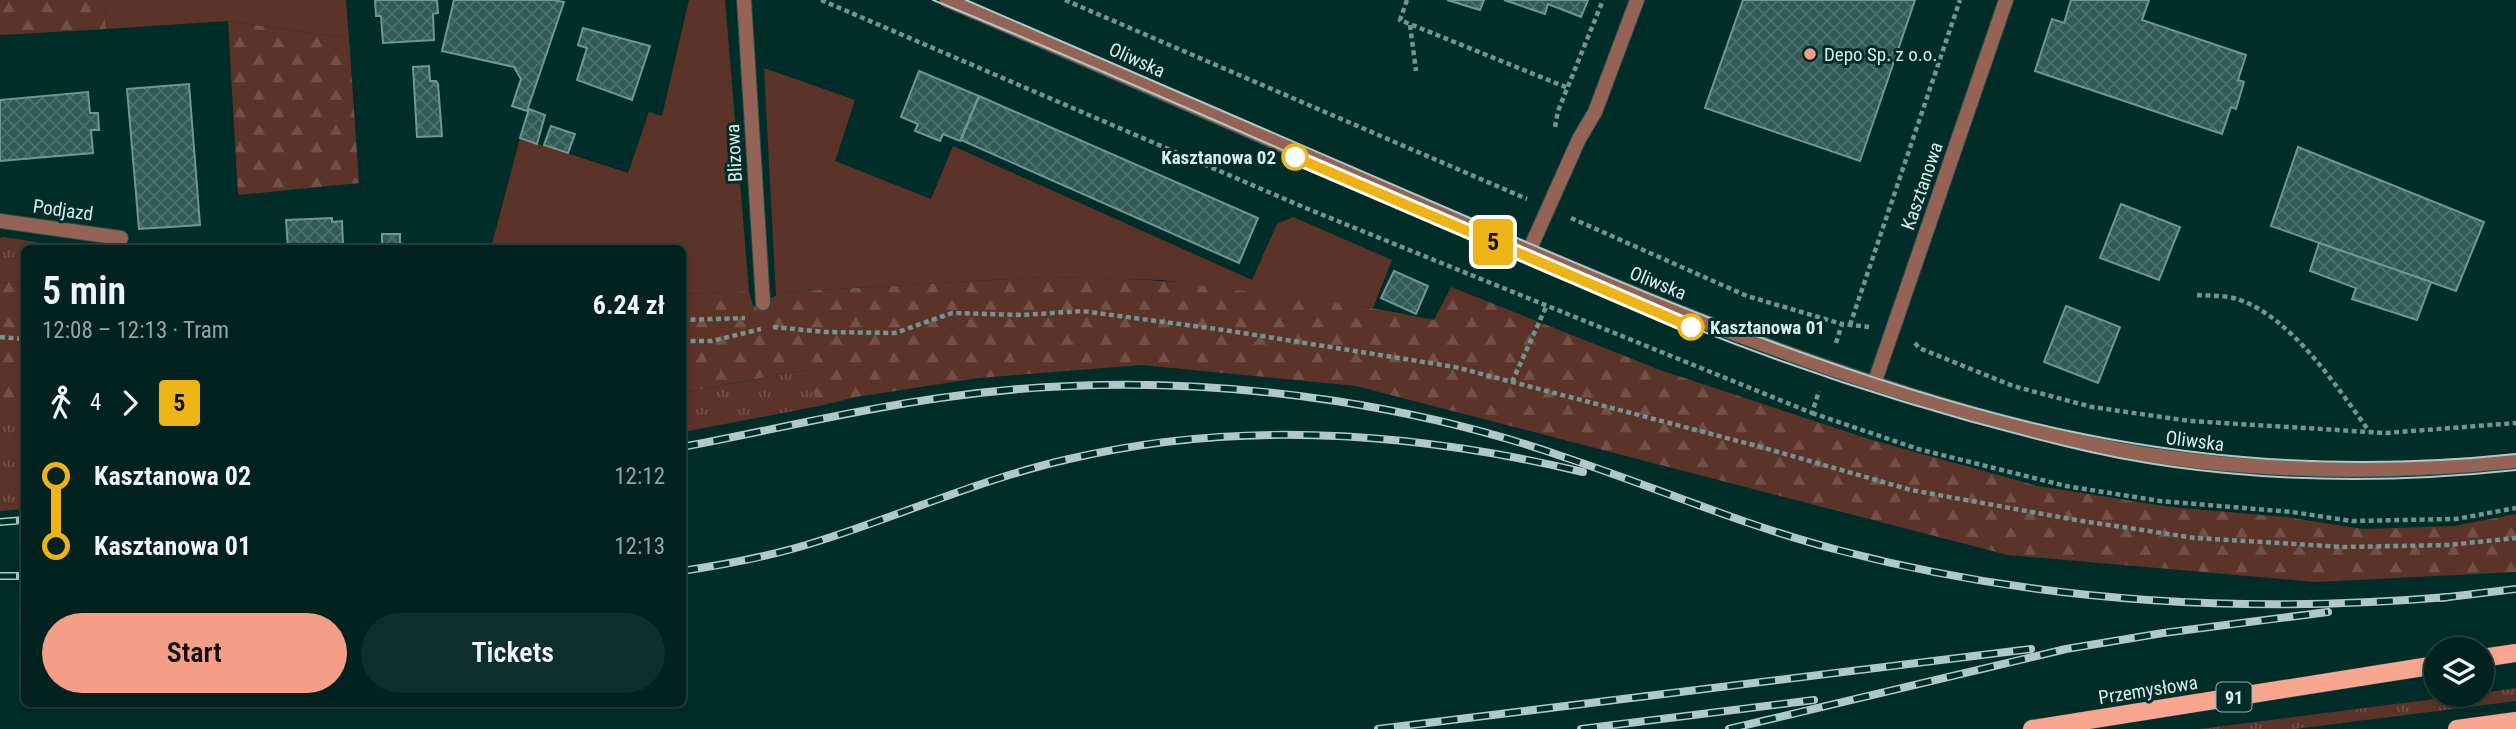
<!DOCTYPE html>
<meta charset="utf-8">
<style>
body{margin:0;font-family:"Roboto Condensed",sans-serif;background:#0f2f2c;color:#f1f3f6;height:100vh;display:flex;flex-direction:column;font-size:26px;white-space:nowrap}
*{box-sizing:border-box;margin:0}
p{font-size:23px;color:#96a4a4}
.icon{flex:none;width:38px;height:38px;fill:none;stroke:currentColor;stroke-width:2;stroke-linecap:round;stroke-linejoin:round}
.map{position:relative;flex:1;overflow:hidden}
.side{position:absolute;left:21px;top:245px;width:665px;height:462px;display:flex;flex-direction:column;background:#01221f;border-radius:10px;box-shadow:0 4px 10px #0003,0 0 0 2px #233f3d}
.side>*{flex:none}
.badge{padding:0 14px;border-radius:5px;font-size:24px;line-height:46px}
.controls{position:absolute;left:2424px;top:637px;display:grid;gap:14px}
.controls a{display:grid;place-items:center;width:70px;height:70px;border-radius:50%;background:#01221f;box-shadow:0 4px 10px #0003,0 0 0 2px #233f3d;font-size:35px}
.map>.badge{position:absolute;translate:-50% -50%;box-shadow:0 0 0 4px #fff}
.legs{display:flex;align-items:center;gap:10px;height:77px;padding:0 21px;font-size:23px}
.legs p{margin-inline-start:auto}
.head{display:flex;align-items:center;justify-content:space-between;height:119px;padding:0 21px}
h1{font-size:38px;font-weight:600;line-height:52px}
.button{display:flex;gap:14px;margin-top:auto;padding:14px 21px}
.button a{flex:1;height:80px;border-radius:42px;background:#f49e88;color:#111;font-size:28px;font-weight:600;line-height:80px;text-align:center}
.button a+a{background:#0f2f2c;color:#f1f3f6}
ul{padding:0 21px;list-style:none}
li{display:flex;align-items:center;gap:24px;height:70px;font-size:26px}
li i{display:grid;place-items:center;width:10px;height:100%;margin:0 9px;background:currentColor}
li i::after{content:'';width:18px;height:18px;margin:-9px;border:5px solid;border-radius:50%;background:#01221f}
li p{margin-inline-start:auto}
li:first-child i{background:linear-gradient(#0000 50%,currentColor 0)}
li:last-child i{background:linear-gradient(currentColor 50%,#0000 0)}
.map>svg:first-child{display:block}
.grass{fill:url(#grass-tufts)}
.forest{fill:url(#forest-firs)}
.garden{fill:#5c3329}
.building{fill:url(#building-cross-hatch);stroke:#6e9893;stroke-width:2}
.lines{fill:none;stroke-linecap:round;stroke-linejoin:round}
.service-casing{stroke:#234c48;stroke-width:16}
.minor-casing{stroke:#234c48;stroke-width:16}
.tertiary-casing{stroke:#234c48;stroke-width:16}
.primary-casing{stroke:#234c48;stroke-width:19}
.path{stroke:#749490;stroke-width:4.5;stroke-dasharray:5 3.5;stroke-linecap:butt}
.service{stroke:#956356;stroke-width:14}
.minor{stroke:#956356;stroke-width:14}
.tertiary{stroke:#956356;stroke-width:14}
.primary{stroke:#f8a690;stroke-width:18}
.tram{stroke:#b0c9c6;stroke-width:2}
.rail-casing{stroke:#b0c9c6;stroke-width:8}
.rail{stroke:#012d29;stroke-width:5;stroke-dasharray:16;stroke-linecap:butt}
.line-1-casing{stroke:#fff;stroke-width:16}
.line-1{stroke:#eeb416;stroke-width:10}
.poi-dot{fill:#f49e88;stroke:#012d29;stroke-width:2.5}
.stop-1-dot{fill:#fff;stroke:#eeb416;stroke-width:3.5}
.labels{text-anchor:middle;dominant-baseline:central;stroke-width:6;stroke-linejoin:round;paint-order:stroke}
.shield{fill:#012d29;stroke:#98b3b0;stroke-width:2}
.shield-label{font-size:18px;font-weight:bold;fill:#d8edea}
.poi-label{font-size:19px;fill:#d8edea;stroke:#012d29;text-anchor:start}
.street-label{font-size:19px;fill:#d8edea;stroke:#012d29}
.stop-label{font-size:19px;font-weight:bold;fill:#d8edea;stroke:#012d29;text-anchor:end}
</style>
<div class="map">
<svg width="2516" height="729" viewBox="0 0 2516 729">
<defs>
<pattern id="grass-tufts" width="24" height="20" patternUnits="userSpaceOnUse" patternTransform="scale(1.75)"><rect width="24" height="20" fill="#5c3329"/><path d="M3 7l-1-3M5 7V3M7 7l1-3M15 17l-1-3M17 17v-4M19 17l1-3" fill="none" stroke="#735148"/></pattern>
<pattern id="forest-firs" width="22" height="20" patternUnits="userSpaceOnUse" patternTransform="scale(1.75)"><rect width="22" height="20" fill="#5c3329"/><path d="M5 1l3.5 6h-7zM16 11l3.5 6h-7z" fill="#735148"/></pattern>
<pattern id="building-cross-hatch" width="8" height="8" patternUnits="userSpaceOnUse" patternTransform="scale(1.75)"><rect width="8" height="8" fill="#315955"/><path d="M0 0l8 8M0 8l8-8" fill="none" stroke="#4e716e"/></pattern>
</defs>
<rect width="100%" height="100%" fill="#012d29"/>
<g class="grass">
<path d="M4 237 73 248H24V281L0 283V238Z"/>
<path d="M805 370 819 406 683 432V393Z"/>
<path d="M0 419 24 428V509L0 511Z"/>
<path d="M2516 688V701L2295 729H2199L2466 695H2482V693Z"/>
</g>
<g class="forest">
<path d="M0 0H105L106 29 0 35Z"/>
<path d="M228 21 349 38 359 183 238 195Z"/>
<path d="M1044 277C1083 278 1123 278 1162 281 1253 287 1345 302 1434 320L1451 287 1660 370 1872 440 2038 486 2170 507 2286 517 2363 529 2454 526 2516 514V572L2316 582 2008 555 1356 386 1142 365 979 378 856 397 819 406 804 370 683 393V294L749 291 753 306 785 292Z"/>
<path d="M24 281V428L0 419V283Z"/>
</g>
<g class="garden">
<path d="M105 0H346L349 38 228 21 106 29Z"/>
<path d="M689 0H725L749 291 683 294 682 248H491L520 138 628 173 649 112 662 116Z"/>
<path d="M764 68 855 100 835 161 931 199 953 146 1252 280 1277 224 1293 217 1392 260 1373 308 1161 280 1044 277 785 292 776 297Z"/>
</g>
<g class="building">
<path d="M375 0H437L438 13 433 14 434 40 383 43 381 16H376Z"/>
<path d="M454 0H553L564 2 527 111 512 106 521 79 514 67 442 51Z"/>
<path d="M1447 0H1484L1480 10Z"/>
<path d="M1504 0H1588L1581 17 1548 4 1545 14Z"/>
<path d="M1743 0H1915L1860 161 1705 108Z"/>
<path d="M2071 0H2149L2142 20 2246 55 2238 80 2244 82 2236 109 2231 107 2222 134 2035 71 2052 19 2064 23Z"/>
<path d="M583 28 650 46 632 100 577 80 587 48 578 45Z"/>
<path d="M429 66 430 81H436L438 84 442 136 417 137 413 67Z"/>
<path d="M919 71 979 96 960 141 943 134 940 141 915 131 918 124 901 117Z"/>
<path d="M189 84 200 225 139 229 127 89Z"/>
<path d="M88 92 90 113H98L99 130H91L93 153 0 161V100Z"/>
<path d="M979 96 1258 218 1239 263 961 140Z"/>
<path d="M529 109 545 115 537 144 520 138Z"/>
<path d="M551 126 575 134 568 153 544 145Z"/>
<path d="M2298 147 2484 222 2456 291 2271 226Z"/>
<path d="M2121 204 2180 227 2159 280 2100 258Z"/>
<path d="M332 218V222L342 221 343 245 357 244V248H288L286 220Z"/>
<rect x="382" y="234" width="18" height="14"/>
<path d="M2319 243 2431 282 2417 320 2352 299 2356 288 2310 271Z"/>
<path d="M1394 271 1428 286 1416 314 1381 298Z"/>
<path d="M2066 306 2120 327 2098 383 2044 362Z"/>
</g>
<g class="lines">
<defs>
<g id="service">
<path d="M0 221 121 238"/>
<path d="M1529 251 1579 139 1595 112 1637 0"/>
</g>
<g id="minor">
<path d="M744 0 763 303"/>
<path d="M1874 384 2006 0"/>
</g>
<path id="tertiary" d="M947 0C1167 93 1384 192 1605 282 1728 333 1852 380 1981 416 2034 431 2088 445 2143 454 2267 473 2391 474 2516 461"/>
<g id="primary">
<path d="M2482 658 2516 653"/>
<path d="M2032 729 2436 665"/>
<path d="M2457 729 2516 721"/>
</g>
</defs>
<use href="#service" class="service-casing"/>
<use href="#minor" class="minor-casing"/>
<use href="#tertiary" class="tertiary-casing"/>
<use href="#primary" class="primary-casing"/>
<g class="path">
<path d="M821 0 1308 209 1812 413 1819 391"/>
<path d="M1065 0 1527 199"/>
<path d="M1407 0 1400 20 1568 88"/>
<path d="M1410 25 1416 71"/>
<path d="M1555 127 1558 111 1603 0"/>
<path d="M1571 218 1747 296 1842 324"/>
<path d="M2197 295C2210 296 2227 295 2240 300 2293 319 2337 387 2369 431"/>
<path d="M682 320 745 318"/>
<path d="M1850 325 1960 0"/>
<path d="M773 327 825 332 895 333 952 313 1022 315 1082 311 1224 330 1455 367 1761 447 1911 490 2076 520 2195 538 2344 547 2448 545 2516 538"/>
<path d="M0 337 24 339"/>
<path d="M682 341H712L761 329"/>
<path d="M1836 343 1842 324 1869 327"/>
<path d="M1915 343 1919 348 2013 386 2092 407 2190 421 2386 433 2516 423"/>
<path d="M1512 382 1546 307"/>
<path d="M1812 413 1918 449 2066 486 2160 501 2292 512 2352 521 2456 519 2516 508"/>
</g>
<use href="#service" class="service"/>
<use href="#minor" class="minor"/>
<use href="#tertiary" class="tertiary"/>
<use href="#primary" class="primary"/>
<g class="tram">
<path d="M933 0C1119 76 1303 160 1488 240 1555 269 1621 298 1689 326 1811 375 1937 415 2065 446 2210 482 2368 486 2516 470"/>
<path d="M966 0C1129 71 1293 141 1456 212 1657 298 1867 390 2083 434 2225 463 2372 469 2516 454"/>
</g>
<defs>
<g id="rail">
<path d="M682 447C768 431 853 410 940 398 1071 379 1205 381 1336 401 1413 413 1490 431 1564 457 1655 487 1745 526 1838 550 2036 602 2244 614 2448 597"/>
<path d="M0 522 24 520"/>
<path d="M682 571C729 564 777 555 822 540 904 514 984 478 1069 459 1239 419 1414 432 1583 472"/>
<path d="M0 576H24"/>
<path d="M2440 598 2516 589"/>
<path d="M1378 729 2031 649"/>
<path d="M1581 729 1814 700"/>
<path d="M1729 729 2066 649 2163 633 2328 612"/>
</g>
</defs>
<use href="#rail" class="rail-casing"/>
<use href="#rail" class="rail"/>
</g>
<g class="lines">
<defs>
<path id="line-1" d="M1295 157 1691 327"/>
</defs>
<use href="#line-1" class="line-1-casing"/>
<use href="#line-1" class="line-1"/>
</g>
<circle class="poi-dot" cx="1810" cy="54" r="7"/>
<g class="stop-1-dot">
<circle cx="1295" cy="157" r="12"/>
<circle cx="1691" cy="327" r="12"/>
</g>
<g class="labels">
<rect class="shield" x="2216.5" y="682.5" width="35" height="29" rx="5"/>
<g class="shield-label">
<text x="2234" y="697">91</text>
</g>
<g class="poi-label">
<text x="1824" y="54">Depo Sp. z o.o.</text>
</g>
<g class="street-label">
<text transform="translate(1137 60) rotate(24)">Oliwska</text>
<text transform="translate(734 153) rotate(-93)">Blizowa</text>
<text transform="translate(1922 186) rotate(-71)">Kasztanowa</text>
<text transform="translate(63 210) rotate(8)">Podjazd</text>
<text transform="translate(1658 283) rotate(22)">Oliwska</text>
<text transform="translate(2195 441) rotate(7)">Oliwska</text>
<text transform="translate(2148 690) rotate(-9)">Przemysłowa</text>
</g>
<g class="stop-label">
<text x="1276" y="157">Kasztanowa 02</text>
<text x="1710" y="327" text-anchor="start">Kasztanowa 01</text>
</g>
</g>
</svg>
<div class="controls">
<a><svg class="icon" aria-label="layers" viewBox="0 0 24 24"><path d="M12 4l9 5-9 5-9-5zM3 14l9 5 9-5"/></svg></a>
</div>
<b class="badge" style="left:1493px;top:242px;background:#eeb416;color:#111">5</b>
<section class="side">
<div class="head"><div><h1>5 min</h1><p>12:08 – 12:13 · Tram</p></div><b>6.24 zł</b></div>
<div class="legs"><svg class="icon" aria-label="walk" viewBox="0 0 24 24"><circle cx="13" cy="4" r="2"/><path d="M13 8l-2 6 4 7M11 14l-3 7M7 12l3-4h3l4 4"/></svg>4<svg class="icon" aria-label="forward" viewBox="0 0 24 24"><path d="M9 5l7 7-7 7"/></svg><b class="badge" style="background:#eeb416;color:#111">5</b></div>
<ul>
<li><i style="color:#eeb416"></i><b>Kasztanowa 02</b><p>12:12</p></li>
<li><i style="color:#eeb416"></i><b>Kasztanowa 01</b><p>12:13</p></li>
</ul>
<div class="button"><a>Start</a><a>Tickets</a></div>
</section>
</div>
